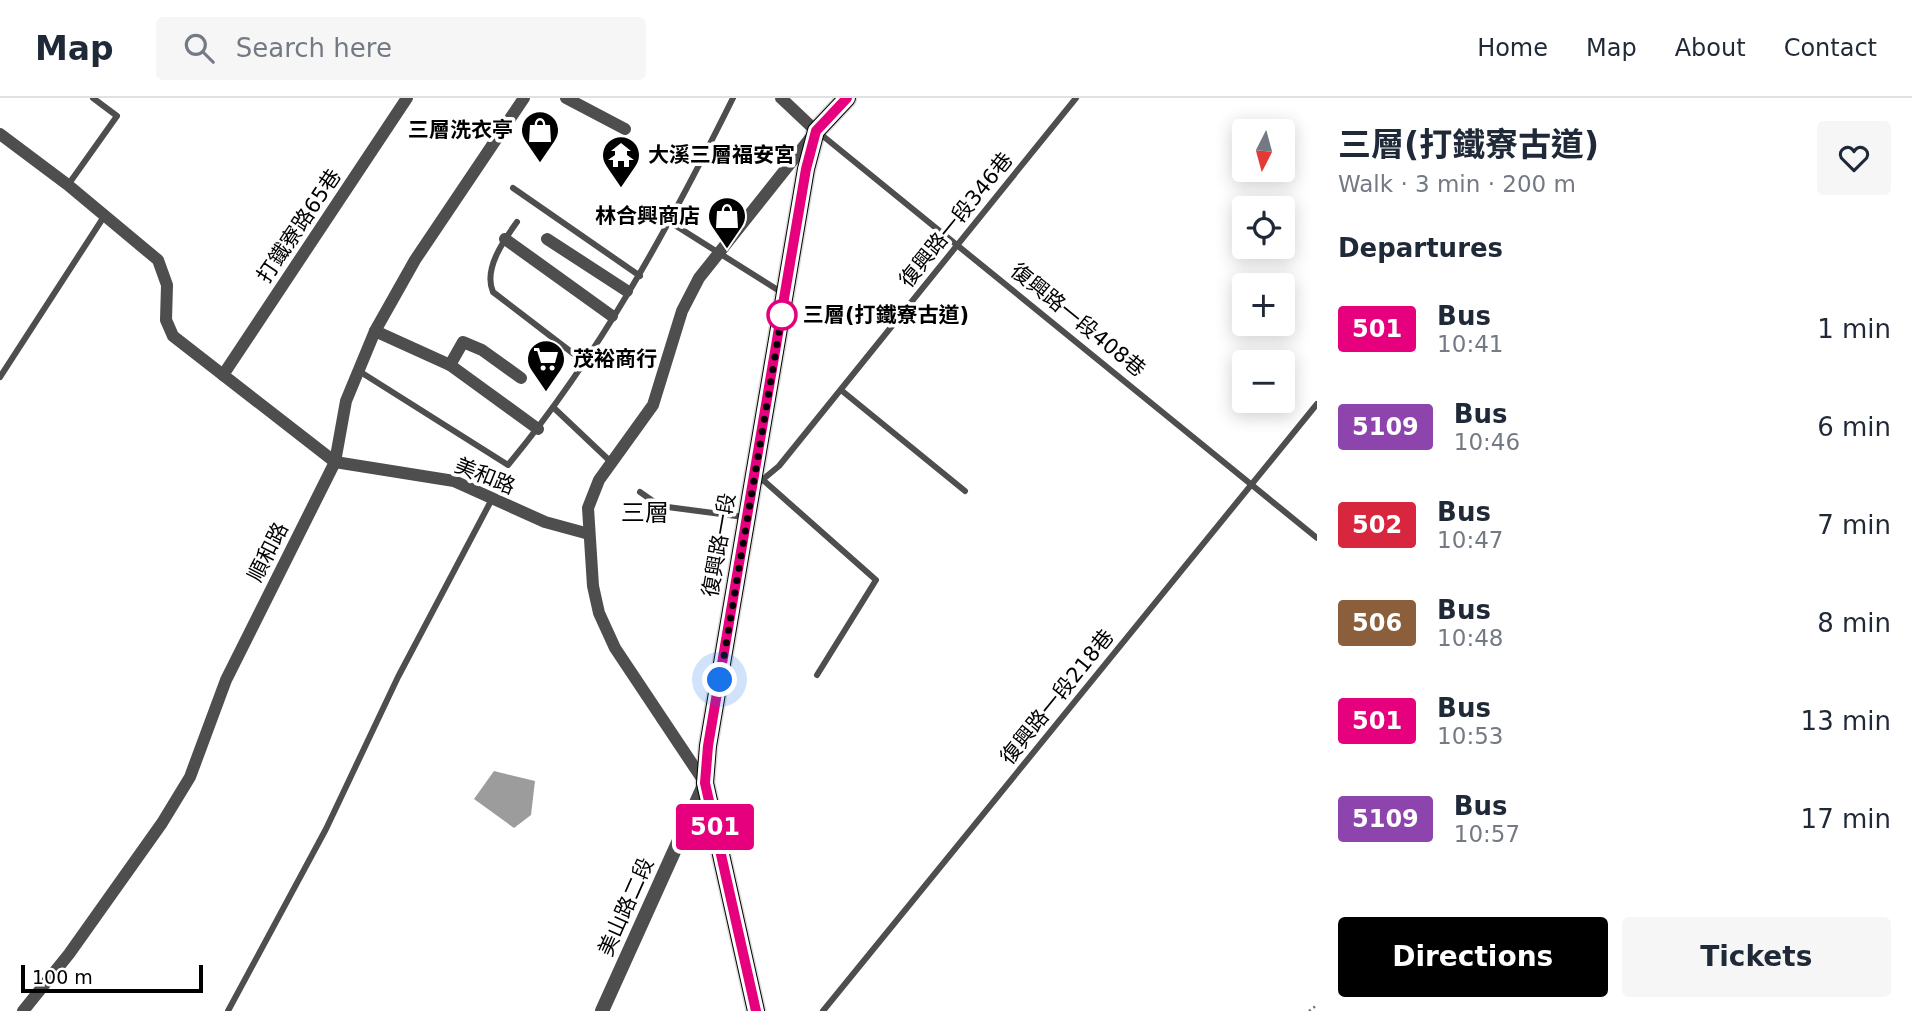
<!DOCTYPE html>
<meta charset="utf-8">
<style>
body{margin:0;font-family:"DejaVu Sans","Noto Sans TC",sans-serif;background:#f6f6f7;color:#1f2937;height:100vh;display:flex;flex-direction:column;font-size:26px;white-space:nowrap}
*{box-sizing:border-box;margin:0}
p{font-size:23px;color:#747a83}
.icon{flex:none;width:38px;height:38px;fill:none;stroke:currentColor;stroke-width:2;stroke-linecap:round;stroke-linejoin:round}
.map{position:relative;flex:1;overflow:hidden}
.side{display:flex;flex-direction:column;background:#fff;width:595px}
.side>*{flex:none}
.badge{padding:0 14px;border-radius:5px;font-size:24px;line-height:46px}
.needle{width:46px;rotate:186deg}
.controls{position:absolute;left:1232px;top:21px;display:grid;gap:14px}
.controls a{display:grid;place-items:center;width:63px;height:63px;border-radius:7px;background:#fff;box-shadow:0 4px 18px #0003;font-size:35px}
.scale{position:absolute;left:21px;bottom:18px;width:182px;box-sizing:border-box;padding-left:7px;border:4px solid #000;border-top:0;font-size:19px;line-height:24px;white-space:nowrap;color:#000;-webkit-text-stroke:5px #fff;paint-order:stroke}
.you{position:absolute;width:35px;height:35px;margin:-18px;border:5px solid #fff;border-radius:50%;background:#1a73e8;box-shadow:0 0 0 10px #1a73e833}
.map>.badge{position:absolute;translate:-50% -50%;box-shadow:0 0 0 4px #fff}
h2{padding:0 21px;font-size:26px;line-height:63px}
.round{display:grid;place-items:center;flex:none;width:74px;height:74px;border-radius:7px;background:#f6f6f7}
.head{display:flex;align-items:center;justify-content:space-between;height:119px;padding:0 21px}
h1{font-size:33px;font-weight:700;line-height:52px}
.action{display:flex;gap:14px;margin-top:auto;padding:14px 21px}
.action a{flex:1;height:80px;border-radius:7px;background:#000;color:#fff;font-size:28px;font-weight:700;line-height:80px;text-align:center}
.action a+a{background:#f6f6f7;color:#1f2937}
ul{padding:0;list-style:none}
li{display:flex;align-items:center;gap:21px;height:98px;padding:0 21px}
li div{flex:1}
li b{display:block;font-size:26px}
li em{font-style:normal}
li .badge{min-width:77px;font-weight:700;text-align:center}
header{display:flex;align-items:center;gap:42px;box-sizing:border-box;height:98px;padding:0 35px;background:#fff;border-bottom:2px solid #e0e1e3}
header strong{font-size:33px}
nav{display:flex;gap:38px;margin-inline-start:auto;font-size:24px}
.search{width:490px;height:63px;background:#f6f6f7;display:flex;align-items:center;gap:18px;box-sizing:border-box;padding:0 24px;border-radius:7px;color:#747a83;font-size:26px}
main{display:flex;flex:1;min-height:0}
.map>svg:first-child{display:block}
.water{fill:#9c9c9c}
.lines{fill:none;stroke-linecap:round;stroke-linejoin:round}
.primary-casing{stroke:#dbdbdb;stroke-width:21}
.path{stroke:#707070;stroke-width:2.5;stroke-dasharray:2 3.5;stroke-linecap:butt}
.service{stroke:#4e4e4e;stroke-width:6}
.minor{stroke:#4e4e4e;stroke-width:12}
.tertiary{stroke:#4e4e4e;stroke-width:14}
.primary{stroke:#000;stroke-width:18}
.line-casing{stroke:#fff;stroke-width:16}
.line{stroke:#e6007e;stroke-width:10}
.walk{stroke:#000;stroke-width:7;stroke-dasharray:0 12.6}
.stop-dot{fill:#fff;stroke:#e6007e;stroke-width:3.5}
.labels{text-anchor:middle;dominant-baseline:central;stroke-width:7;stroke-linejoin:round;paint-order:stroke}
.poi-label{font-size:21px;font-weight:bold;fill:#000;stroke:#fff;text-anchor:end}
.street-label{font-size:21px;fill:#000;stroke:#fff}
.stop-label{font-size:21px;font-weight:bold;fill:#000;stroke:#fff;text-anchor:start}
.quarter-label{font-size:24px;fill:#000;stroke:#fff}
</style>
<header>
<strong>Map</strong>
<div class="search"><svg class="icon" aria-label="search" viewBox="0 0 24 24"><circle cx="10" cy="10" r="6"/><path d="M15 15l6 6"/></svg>Search here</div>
<nav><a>Home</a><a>Map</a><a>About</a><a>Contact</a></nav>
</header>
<main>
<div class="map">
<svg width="1317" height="913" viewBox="0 0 1317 913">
<rect width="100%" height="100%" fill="#fff"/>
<path class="water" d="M494 673 535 683 531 717 514 730 474 701Z"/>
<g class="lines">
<defs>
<path id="primary" d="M756 913 705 685 708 648 806 71 816 33 847 0"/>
</defs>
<use href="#primary" class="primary-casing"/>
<path class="path" d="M1309 913 1317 907"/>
<g class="service">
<path d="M818 34 1317 440"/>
<path d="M68 87 117 18 93 0"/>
<path d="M513 90 640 178"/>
<path d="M646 109 781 194"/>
<path d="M517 124C504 142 483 171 493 194L583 263"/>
<path d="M359 273 508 367C600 256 669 129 733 0"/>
<path d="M0 279 105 117"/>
<path d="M841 292 965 393"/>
<path d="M554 310 611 364"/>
<path d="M763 382 876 482 817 577"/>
<path d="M756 387 779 368 1076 0"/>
<path d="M640 394 660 408 744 419"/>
<path d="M228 913 326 731 398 579 492 401"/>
<path d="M823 913 1317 306"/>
</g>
<g class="minor">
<path d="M566 0 625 31"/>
<path d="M0 36 68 87 158 162 167 187 166 222 173 238 335 364 454 383 545 424 589 436"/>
<path d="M505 141 612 218"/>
<path d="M547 141 627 193"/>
<path d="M375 233 450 267 538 331"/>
<path d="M450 267 463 244 482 252 521 280"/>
<path d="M223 277 407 0"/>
<path d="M705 685 615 550 599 515 593 488 588 410 599 382 653 307 682 213 699 180 816 33 781 0"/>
<path d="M23 913 69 856 162 725 190 679 226 582 335 364 346 303 375 233 415 162 524 0"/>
</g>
<path class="tertiary" d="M602 913 705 685"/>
<use href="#primary" class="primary"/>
</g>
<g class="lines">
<defs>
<path id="line" d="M756 913 705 685 708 648 806 71 816 33 847 0"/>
</defs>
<use href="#line" class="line-casing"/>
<use href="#line" class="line"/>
<path class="walk" d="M720 582 782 217"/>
</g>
<defs>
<symbol id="shop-pin" viewBox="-11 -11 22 30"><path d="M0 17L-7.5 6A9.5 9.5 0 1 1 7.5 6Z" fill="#000" stroke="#fff"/><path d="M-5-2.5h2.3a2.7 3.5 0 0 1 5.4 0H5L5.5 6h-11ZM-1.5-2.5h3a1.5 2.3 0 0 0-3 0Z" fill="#fff"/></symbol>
<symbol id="temple-pin" viewBox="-11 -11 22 30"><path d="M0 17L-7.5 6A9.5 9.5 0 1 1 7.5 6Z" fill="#000" stroke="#fff"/><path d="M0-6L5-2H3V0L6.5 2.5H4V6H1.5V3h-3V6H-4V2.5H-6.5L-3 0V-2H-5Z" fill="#fff"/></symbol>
<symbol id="supermarket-pin" viewBox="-11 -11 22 30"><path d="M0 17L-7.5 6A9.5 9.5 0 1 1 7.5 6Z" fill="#000" stroke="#fff"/><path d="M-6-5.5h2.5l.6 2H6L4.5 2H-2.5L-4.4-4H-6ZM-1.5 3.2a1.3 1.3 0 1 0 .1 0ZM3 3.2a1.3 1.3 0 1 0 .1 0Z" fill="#fff"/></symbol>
</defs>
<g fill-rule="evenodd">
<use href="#shop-pin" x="518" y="10" width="44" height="60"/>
<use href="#temple-pin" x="599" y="35" width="44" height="60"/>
<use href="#shop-pin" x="705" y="96" width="44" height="60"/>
<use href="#supermarket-pin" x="524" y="239" width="44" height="60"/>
</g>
<circle class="stop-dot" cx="782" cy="217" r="14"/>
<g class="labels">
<g class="poi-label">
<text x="513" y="32">三層洗衣亭</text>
<text x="648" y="57" text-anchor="start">大溪三層福安宮</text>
<text x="700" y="118">林合興商店</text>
<text x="573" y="261" text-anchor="start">茂裕商行</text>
</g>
<g class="street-label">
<text transform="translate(956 122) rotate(-51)">復興路一段346巷</text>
<text transform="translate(299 128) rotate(-56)">打鐵寮路65巷</text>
<text transform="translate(1078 222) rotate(39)">復興路一段408巷</text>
<text transform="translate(485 378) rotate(22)">美和路</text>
<text transform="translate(719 447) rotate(-80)">復興路一段</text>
<text transform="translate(268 454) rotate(-63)">順和路</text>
<text transform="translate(1057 599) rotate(-51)">復興路一段218巷</text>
<text transform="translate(626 809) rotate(-66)">美山路二段</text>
</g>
<g class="stop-label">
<text x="803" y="217">三層(打鐵寮古道)</text>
</g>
<g class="quarter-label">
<text x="645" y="415">三層</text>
</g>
</g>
</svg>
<div class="controls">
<a><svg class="needle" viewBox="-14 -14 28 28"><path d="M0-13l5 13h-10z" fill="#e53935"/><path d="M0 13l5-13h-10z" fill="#747a83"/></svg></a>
<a><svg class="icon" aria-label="locate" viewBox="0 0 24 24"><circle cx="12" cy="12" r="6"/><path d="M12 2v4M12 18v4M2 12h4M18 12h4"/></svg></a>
<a>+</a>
<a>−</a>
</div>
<div class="scale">100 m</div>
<div class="you" style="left:720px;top:582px"></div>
<b class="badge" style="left:715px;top:729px;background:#e6007e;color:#fff">501</b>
</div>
<section class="side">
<div class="head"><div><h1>三層(打鐵寮古道)</h1><p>Walk · 3 min · 200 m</p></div><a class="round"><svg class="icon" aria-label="heart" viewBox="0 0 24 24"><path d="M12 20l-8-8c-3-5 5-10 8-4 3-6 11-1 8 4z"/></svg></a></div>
<h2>Departures</h2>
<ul>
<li><span class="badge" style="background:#e6007e;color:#fff">501</span><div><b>Bus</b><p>10:41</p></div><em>1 min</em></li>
<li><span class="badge" style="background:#8e44ad;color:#fff">5109</span><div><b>Bus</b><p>10:46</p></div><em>6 min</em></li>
<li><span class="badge" style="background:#d7263d;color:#fff">502</span><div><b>Bus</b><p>10:47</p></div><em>7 min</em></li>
<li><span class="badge" style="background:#8b5e3c;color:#fff">506</span><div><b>Bus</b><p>10:48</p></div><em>8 min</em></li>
<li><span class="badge" style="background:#e6007e;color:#fff">501</span><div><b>Bus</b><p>10:53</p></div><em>13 min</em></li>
<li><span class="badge" style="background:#8e44ad;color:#fff">5109</span><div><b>Bus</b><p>10:57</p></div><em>17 min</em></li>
</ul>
<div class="action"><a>Directions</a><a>Tickets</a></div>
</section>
</main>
